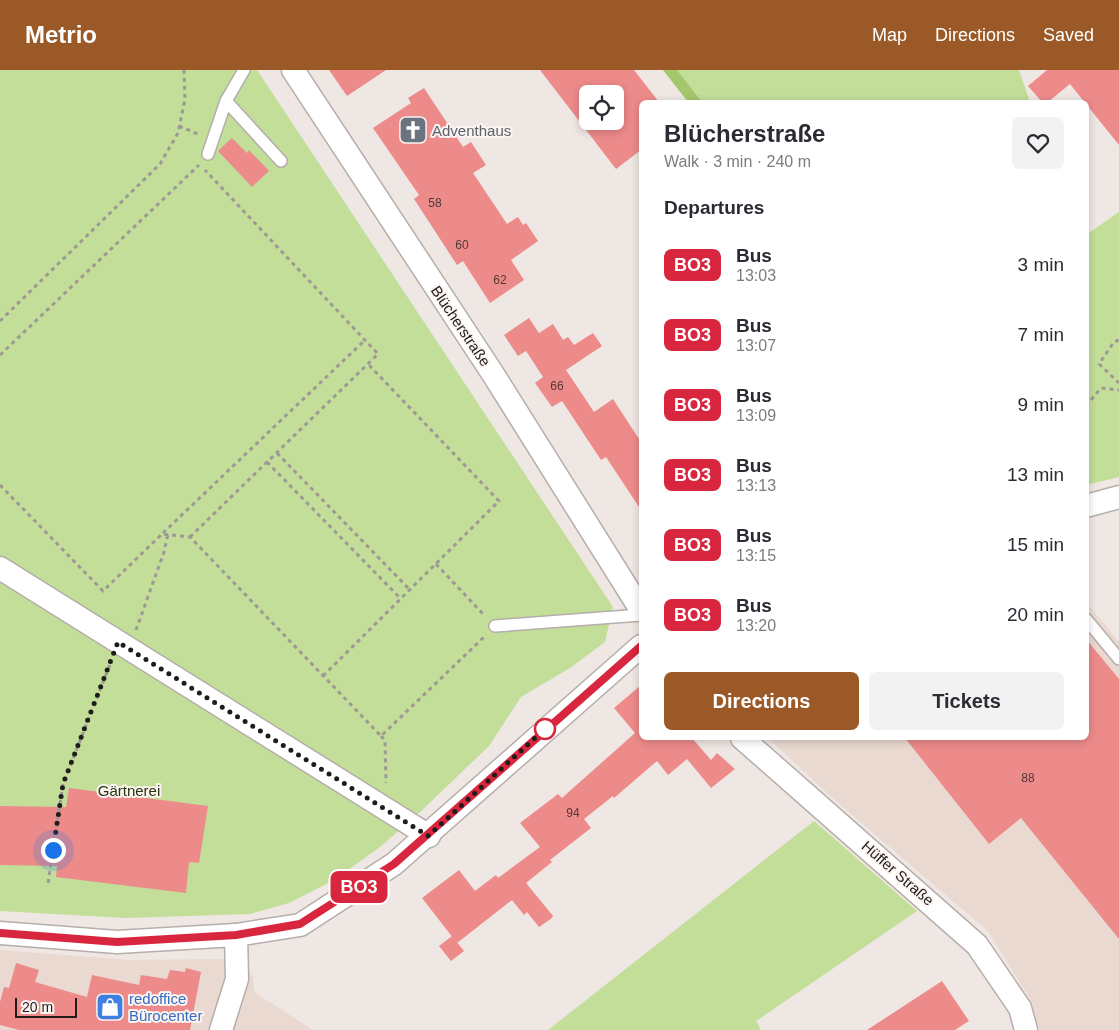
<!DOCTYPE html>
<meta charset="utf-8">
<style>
body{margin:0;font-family:Helvetica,sans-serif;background:#f2f2f3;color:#2b2b33;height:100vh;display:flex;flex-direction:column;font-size:19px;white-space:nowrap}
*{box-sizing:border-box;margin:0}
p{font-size:16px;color:#7c7c81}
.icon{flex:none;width:28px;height:28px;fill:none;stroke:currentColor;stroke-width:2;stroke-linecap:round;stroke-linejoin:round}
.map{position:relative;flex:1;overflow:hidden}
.drawer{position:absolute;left:639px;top:30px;width:450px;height:640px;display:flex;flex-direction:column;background:#fff;border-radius:8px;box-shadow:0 2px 8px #0003}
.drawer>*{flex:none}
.badge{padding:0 10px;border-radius:8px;font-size:18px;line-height:32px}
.controls{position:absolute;left:579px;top:15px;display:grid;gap:10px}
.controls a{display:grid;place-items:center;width:45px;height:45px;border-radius:8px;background:#fff;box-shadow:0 2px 8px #0003;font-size:25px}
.scale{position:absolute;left:15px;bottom:12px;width:62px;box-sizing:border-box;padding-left:5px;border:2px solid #1f1c1b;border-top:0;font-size:14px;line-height:18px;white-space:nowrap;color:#1f1c1b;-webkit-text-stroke:4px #fcf4f0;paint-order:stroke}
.you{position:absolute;width:25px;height:25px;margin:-12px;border:4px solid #fff;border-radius:50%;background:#1a73e8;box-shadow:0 0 0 8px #1a73e833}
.map>.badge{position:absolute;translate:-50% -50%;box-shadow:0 0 0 2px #fff}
h2{padding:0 25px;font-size:19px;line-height:45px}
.round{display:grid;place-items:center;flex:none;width:52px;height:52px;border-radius:8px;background:#f2f2f3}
.summary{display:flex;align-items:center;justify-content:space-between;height:85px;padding:0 25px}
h1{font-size:24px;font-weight:700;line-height:38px}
.action{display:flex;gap:10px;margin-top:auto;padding:10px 25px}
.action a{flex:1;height:58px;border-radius:8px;background:#9b5927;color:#fff;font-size:20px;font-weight:700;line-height:58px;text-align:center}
.action a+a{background:#f2f2f3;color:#2b2b33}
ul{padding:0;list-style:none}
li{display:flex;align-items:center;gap:15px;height:70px;padding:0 25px}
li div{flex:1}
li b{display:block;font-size:19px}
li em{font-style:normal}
li .badge{min-width:55px;font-weight:700;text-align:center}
header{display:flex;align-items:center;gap:30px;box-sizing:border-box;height:70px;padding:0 25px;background:#9b5927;color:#fff}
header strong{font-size:24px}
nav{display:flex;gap:28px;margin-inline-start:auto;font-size:18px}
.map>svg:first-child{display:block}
.built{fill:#e9d9d1}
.green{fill:#c2de98}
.forest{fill:#a4c66d}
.building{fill:#ed8a8a;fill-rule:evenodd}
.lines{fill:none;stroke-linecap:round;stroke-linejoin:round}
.lane-casing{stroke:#b5aeaa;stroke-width:14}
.street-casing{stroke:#b5aeaa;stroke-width:25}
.path{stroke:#9f9996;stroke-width:3;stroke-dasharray:4 4;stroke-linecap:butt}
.lane{stroke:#fff;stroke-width:11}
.street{stroke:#fff;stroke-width:22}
.line-casing{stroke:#fff;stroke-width:11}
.line{stroke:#d7263d;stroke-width:8}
.walk{stroke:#1f1c1b;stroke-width:5;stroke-dasharray:0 9}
.stop-dot{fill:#fff;stroke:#d7263d;stroke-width:2.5}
.labels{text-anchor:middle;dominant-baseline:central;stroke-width:4;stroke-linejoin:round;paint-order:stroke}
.number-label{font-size:12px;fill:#523837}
.worship-label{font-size:15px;fill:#5b616d;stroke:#fcf4f0;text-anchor:start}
.street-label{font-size:15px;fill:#1f1c1b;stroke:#fcf4f0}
.park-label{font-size:15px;fill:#293611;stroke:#fcf4f0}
.shop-label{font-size:15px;fill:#366cbe;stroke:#fcf4f0;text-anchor:start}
</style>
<header>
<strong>Metrio</strong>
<nav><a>Map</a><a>Directions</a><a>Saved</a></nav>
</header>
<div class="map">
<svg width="1119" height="960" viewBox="0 0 1119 960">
<rect width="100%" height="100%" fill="#efe7e3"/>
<g class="built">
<path d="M1086 532 1119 572V960H1039L1030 929 988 861 839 734 768 668H1086Z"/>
<path d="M0 880 129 890 226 889 253 906 254 922 313 960H0Z"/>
</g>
<g class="green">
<path d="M0 0H257L613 537 605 572 570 598 521 627 489 676 419 743 380 777 334 810 289 833 250 844 126 848 0 841Z"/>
<path d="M677 0H1019L1030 32H702Z"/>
<path d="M1119 142V407L1086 415V165Z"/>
<path d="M814 751 917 841 756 951 761 960H548Z"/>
</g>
<path class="forest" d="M663 0H677L702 32H688Z"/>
<g class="building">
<path d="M329 0H386L347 26Z"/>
<path d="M540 0H634L659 32H641V80L616 99ZM588 24H615V51H588Z"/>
<path d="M1047 0H1119V75L1070 14 1048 32H1042L1028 16Z"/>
<path d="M424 18 463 77 471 72 486 95 473 103 507 154 518 147 523 155 526 153 538 171 511 190 524 210 490 233 463 191 457 195 414 129 419 125 373 58 411 33 408 28Z"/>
<path d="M232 68 247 83 249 80 269 101 252 117 218 81Z"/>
<path d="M529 248 539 263 553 254 563 270 568 267 574 275 593 263 602 276 566 300 594 342 613 329 641 372V440L606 387 601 390 562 331 552 337 535 313 543 307 526 281 518 286 504 265Z"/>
<path d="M1086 569 1119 609V869L1021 748 989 774 905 668H1086Z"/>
<path d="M641 615V668H692L711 690 717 683 735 699 711 718 687 689 668 705 657 691 614 728 613 726 584 749 591 758 550 790 552 792 526 813 553 846 552 848 539 857 527 842 524 845 512 830 457 873 422 828 459 800 475 821 496 805 498 808 540 777 520 753 558 724 562 728 635 663 614 638Z"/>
<path d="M69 718 208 736 199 793 189 792 186 823 56 807 57 796 0 795V736L66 737Z"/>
<path d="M452 866 464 881 451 891 439 876Z"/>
<path d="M16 893 39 900 35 912 87 927 92 905 139 915 141 905 167 909 170 900 185 902 186 898 201 902 190 960H19L0 955V932L4 917 9 918Z"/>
<path d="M942 911 969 951 955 960H867Z"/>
</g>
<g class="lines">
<defs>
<g id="lane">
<path d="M226 31 281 91"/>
<path d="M208 84 226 31 244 0"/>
<path d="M1086 549 1119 589"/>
<path d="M495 556 641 545"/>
</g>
<g id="street">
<path d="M293 0 493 304 641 540"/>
<path d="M1086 436 1119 427"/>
<path d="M0 498 429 766"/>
<path d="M742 668 977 875 1020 938 1026 960"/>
<path d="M0 863 117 872 236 865 300 855 394 794 641 576"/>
<path d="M221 960 237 909 236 865"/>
</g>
</defs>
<use href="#lane" class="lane-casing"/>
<use href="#street" class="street-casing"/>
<g class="path">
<path d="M179 56 200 65"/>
<path d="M0 251 160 94 178 63 185 29 184 0"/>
<path d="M1119 270 1114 272 1099 294 1119 313"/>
<path d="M0 285 199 95"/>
<path d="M1086 336 1101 318 1119 320"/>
<path d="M277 383 410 520"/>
<path d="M267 392 401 529"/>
<path d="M0 415 103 521 162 464 190 467 381 666 484 567"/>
<path d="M163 463 365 270"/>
<path d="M190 467 378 284 205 100"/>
<path d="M436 494 484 545"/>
<path d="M136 560 164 482 168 464"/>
<path d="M323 606 499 431 368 294"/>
<path d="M381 666 385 670 386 713"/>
<path d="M48 813 63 714 111 592"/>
</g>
<use href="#lane" class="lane"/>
<use href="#street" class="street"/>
</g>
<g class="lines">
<defs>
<path id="line" d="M0 863 117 872 236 865 300 854 394 794 641 576"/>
</defs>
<use href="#line" class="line-casing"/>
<use href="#line" class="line"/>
<path class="walk" d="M53 780 63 714 118 572 428 766 547 657 545 659"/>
</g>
<defs>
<symbol id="church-square" viewBox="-11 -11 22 22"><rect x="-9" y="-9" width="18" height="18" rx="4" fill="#6b7280" stroke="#fcf4f0"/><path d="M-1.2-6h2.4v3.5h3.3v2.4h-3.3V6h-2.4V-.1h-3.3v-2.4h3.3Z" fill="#fff"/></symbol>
<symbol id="shop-square" viewBox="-11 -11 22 22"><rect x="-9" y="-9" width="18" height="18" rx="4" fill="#3f7fe0" stroke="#fcf4f0"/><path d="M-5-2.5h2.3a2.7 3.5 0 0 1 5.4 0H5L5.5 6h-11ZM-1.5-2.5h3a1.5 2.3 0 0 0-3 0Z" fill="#fff"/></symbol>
</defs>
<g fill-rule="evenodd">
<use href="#church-square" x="397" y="44" width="32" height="32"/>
<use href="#shop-square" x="94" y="921" width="32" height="32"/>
</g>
<circle class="stop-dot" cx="545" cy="659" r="10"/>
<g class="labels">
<g class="number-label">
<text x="435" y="133">58</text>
<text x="462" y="175">60</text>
<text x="500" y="210">62</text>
<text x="557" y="316">66</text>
<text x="1028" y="708">88</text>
<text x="573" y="743">94</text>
</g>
<g class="worship-label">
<text x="432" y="60">Adventhaus</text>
</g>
<g class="street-label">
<text transform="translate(461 256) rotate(56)">Blücherstraße</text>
<text transform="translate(898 803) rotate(41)">Hüffer Straße</text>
</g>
<g class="park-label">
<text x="129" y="720">Gärtnerei</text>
</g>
<g class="shop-label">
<text x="129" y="928">redoffice<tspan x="129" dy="17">Bürocenter</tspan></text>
</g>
</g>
</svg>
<div class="controls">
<a><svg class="icon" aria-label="locate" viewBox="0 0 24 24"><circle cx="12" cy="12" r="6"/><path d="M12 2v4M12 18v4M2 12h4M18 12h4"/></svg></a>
</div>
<div class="scale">20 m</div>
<div class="you" style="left:53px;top:780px"></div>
<b class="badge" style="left:359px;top:817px;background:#d7263d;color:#fff">BO3</b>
<section class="drawer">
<div class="summary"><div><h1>Blücherstraße</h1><p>Walk · 3 min · 240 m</p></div><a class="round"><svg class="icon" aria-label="heart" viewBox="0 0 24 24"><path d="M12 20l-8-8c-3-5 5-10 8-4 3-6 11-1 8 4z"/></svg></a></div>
<h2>Departures</h2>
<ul>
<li><span class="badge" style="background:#d7263d;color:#fff">BO3</span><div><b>Bus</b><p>13:03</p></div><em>3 min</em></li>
<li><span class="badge" style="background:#d7263d;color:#fff">BO3</span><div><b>Bus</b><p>13:07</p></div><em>7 min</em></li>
<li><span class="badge" style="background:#d7263d;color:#fff">BO3</span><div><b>Bus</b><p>13:09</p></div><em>9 min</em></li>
<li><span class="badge" style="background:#d7263d;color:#fff">BO3</span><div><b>Bus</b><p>13:13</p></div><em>13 min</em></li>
<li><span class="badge" style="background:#d7263d;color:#fff">BO3</span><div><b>Bus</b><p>13:15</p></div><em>15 min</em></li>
<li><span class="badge" style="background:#d7263d;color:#fff">BO3</span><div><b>Bus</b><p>13:20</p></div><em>20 min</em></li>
</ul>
<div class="action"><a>Directions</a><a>Tickets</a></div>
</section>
</div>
